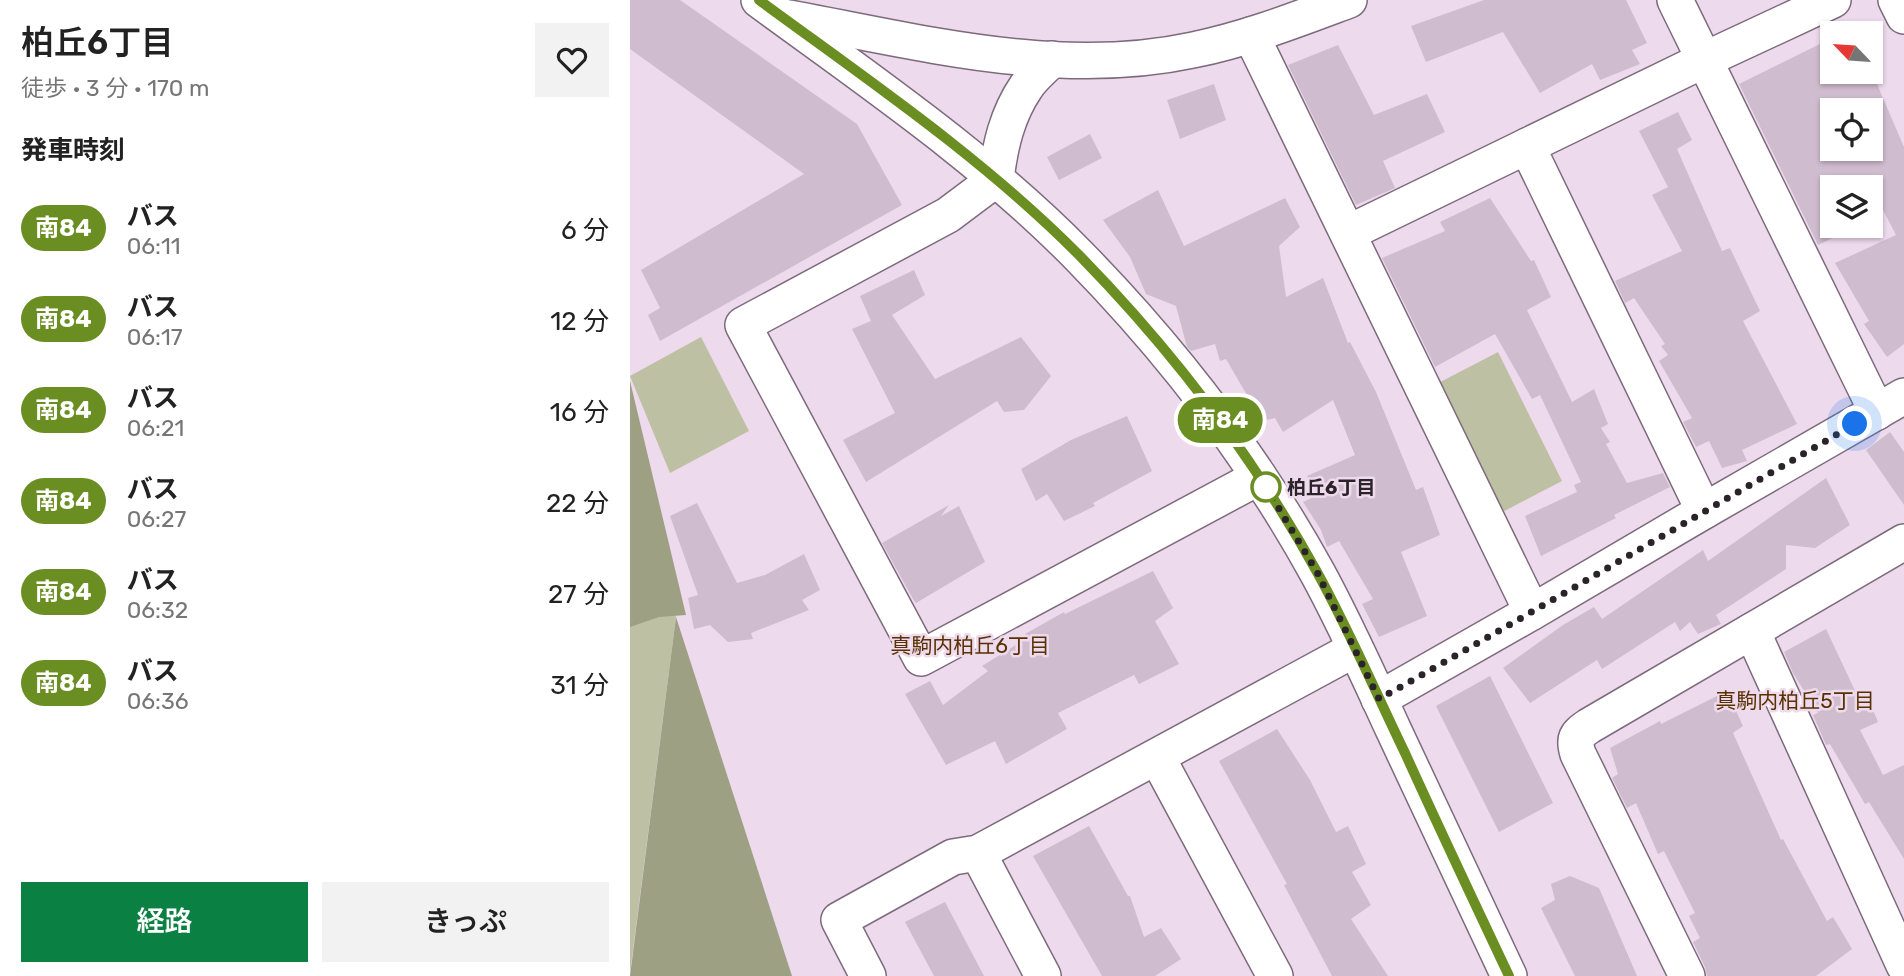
<!DOCTYPE html>
<html lang="ja">
<meta charset="utf-8">
<style>
body{margin:0;font-family:Rubik,"Noto Sans JP",sans-serif;background:#f2f2f2;color:#222;height:100vh;display:flex;flex-direction:column;font-size:26px;white-space:nowrap}
*{box-sizing:border-box;margin:0}
p{font-size:23px;color:#767676}
.icon{flex:none;width:38px;height:38px;fill:none;stroke:currentColor;stroke-width:2;stroke-linecap:round;stroke-linejoin:round}
.map{position:relative;flex:1;overflow:hidden}
.side{display:flex;flex-direction:column;background:#fff;width:630px}
.side>*{flex:none}
.badge{padding:0 14px;border-radius:23px;font-size:24px;line-height:46px}
.needle{width:46px;rotate:295deg}
.controls{position:absolute;left:1190px;top:21px;display:grid;gap:14px}
.controls a{display:grid;place-items:center;width:63px;height:63px;border-radius:0px;background:#fff;box-shadow:0 2px 5px #0004;font-size:35px}
.you{position:absolute;width:35px;height:35px;margin:-18px;border:5px solid #fff;border-radius:50%;background:#1a73e8;box-shadow:0 0 0 10px #1a73e833}
.map>.badge{position:absolute;translate:-50% -50%;box-shadow:0 0 0 4px #fff}
h2{padding:0 21px;font-size:26px;line-height:63px}
.round{display:grid;place-items:center;flex:none;width:74px;height:74px;border-radius:0px;background:#f2f2f2}
.overview{display:flex;align-items:center;justify-content:space-between;height:119px;padding:0 21px}
h1{font-size:33px;font-weight:600;line-height:52px}
.button{display:flex;gap:14px;margin-top:auto;padding:14px 21px}
.button a{flex:1;height:80px;border-radius:0px;background:#0b8043;color:#fff;font-size:28px;font-weight:600;line-height:80px;text-align:center}
.button a+a{background:#f2f2f2;color:#222}
ul{padding:0;list-style:none}
li{display:flex;align-items:center;gap:21px;height:91px;padding:0 21px}
li div{flex:1}
li b{display:block;font-size:26px}
li em{font-style:normal}
li .badge{min-width:77px;font-weight:700;text-align:center}
main{display:flex;flex:1;min-height:0}
.map>svg:first-child{display:block}
.green{fill:#bec0a4}
.forest{fill:#9da083}
.building{fill:#d0bccf;fill-rule:evenodd}
.lines{fill:none;stroke-linecap:round;stroke-linejoin:round}
.minor-casing{stroke:#7d6b7c;stroke-width:38}
.minor{stroke:#fff;stroke-width:35}
.line-casing{stroke:#fff;stroke-width:16}
.line{stroke:#6b8e23;stroke-width:10}
.walk{stroke:#2b232a;stroke-width:7;stroke-dasharray:0 12.6}
.stop-dot{fill:#fff;stroke:#6b8e23;stroke-width:3.5}
.labels{text-anchor:middle;dominant-baseline:central;stroke-width:5;stroke-linejoin:round;paint-order:stroke}
.stop-label{font-size:19px;font-weight:bold;fill:#2b232a;stroke:#eedaed;text-anchor:start}
.neighbourhood-label{font-size:21px;fill:#593101;stroke:#eedaed}
</style>
<main>
<section class="side">
<div class="overview"><div><h1>柏丘6丁目</h1><p>徒歩 · 3 分 · 170 m</p></div><a class="round"><svg class="icon" aria-label="heart" viewBox="0 0 24 24"><path d="M12 20l-8-8c-3-5 5-10 8-4 3-6 11-1 8 4z"/></svg></a></div>
<h2>発車時刻</h2>
<ul>
<li><span class="badge" style="background:#6b8e23;color:#fff">南84</span><div><b>バス</b><p>06:11</p></div><em>6 分</em></li>
<li><span class="badge" style="background:#6b8e23;color:#fff">南84</span><div><b>バス</b><p>06:17</p></div><em>12 分</em></li>
<li><span class="badge" style="background:#6b8e23;color:#fff">南84</span><div><b>バス</b><p>06:21</p></div><em>16 分</em></li>
<li><span class="badge" style="background:#6b8e23;color:#fff">南84</span><div><b>バス</b><p>06:27</p></div><em>22 分</em></li>
<li><span class="badge" style="background:#6b8e23;color:#fff">南84</span><div><b>バス</b><p>06:32</p></div><em>27 分</em></li>
<li><span class="badge" style="background:#6b8e23;color:#fff">南84</span><div><b>バス</b><p>06:36</p></div><em>31 分</em></li>
</ul>
<div class="button"><a>経路</a><a>きっぷ</a></div>
</section>
<div class="map">
<svg width="1274" height="976" viewBox="0 0 1274 976">
<rect width="100%" height="100%" fill="#eedaed"/>
<g class="green">
<path d="M71 337 119 431 40 473 0 376Z"/>
<path d="M868 352 932 481 861 518 795 390Z"/>
<path d="M0 417 46 617 0 973Z"/>
</g>
<g class="forest">
<path d="M0 381 56 615 29 617 0 627Z"/>
<path d="M46 617 162 976H0Z"/>
</g>
<g class="building">
<path d="M0 0H50L227 124 272 205 30 341 18 315 30 308 11 270 174 174 0 49Z"/>
<path d="M854 0H996L1017 43 1002 50 1010 64 970 80 962 64 910 93 873 32 796 62 781 26Z"/>
<path d="M1202 38V72H1241V70L1274 147V344L1257 357 1234 324 1239 321 1205 263 1266 235 1241 187H1202V226L1209 235 1188 245 1109 84ZM1202 110H1241V149H1202Z"/>
<path d="M708 45 744 115 797 94 815 132 753 161 765 188 726 205 658 65Z"/>
<path d="M584 84 596 120 550 139 537 100Z"/>
<path d="M1048 112 1062 140 1047 149 1092 251 1100 248 1130 311 1113 321 1167 424 1112 450 1117 461 1092 468 1079 441 1066 447 1053 422 1062 418 1029 361 1038 355 1031 346 1035 344 1004 298 995 303 985 281 1052 251 1022 195 1038 187 1009 131Z"/>
<path d="M460 134 472 158 429 180 417 157Z"/>
<path d="M528 190 554 246 655 198 670 227 649 246 656 297 693 278 718 343 720 342 746 392 786 490 793 487 810 535 771 552 797 616 749 637 732 604 743 599 709 541 697 547 691 530 673 502 688 495 677 476 725 455 703 400 653 432 645 418 632 421 596 359 590 361 585 344 561 351 557 347 546 306 516 294 500 257 473 220Z"/>
<path d="M860 198 901 261 904 260 921 297 897 310 942 402 964 389 978 424 971 428 980 442 976 444 997 483 1033 473 1040 487 984 515 986 518 911 556 895 516 947 492 944 485 951 482 910 395 902 399 865 334 805 367 752 258 815 231 810 222Z"/>
<path d="M284 270 295 295 262 315 305 379 391 337 421 376 394 410 374 412 367 401 236 482 213 440 265 413 222 329 241 321 230 296Z"/>
<path d="M497 416 522 471 463 503 465 506 434 521 417 494 406 501 391 469 441 440Z"/>
<path d="M1260 432 1274 452V505L1236 450Z"/>
<path d="M1196 478 1220 525 1185 548 1156 545V569L1086 615 1091 624 1068 634 1060 622 1050 631 1045 622 972 669 967 660 900 703 873 668 933 625 964 607 972 619 1073 550 1078 561Z"/>
<path d="M67 503 107 583 135 575 174 554 190 590 172 600 179 610 121 633 123 639 98 642 80 625 64 629 58 598 68 595 40 516Z"/>
<path d="M319 505 311 516 329 506 355 562 286 603 283 599 252 543Z"/>
<path d="M523 571 543 608 525 621 549 664 509 684 504 675 428 713 437 729 376 764 365 741 316 765 275 694 300 681 313 705 358 671 352 666 397 638 395 634 434 612 435 614Z"/>
<path d="M1196 629 1227 695 1235 691 1248 722 1230 730 1253 775 1274 765V859L1239 802 1235 804 1200 744 1196 745 1183 715 1188 713 1163 673 1154 652Z"/>
<path d="M860 676 923 803 869 832 806 706Z"/>
<path d="M1097 691 1113 726 1103 733 1151 840 1153 839 1197 921 1203 917 1222 949 1186 976H1077L1075 967 1063 942 1070 938 1059 916 1065 913 1034 851 1028 854 1006 803 997 808 982 778 988 774 980 748 1030 721 1031 724Z"/>
<path d="M647 729 680 780 706 832 718 826 736 864 722 872 741 905 721 919 758 976H702L654 885 657 884 589 761Z"/>
<path d="M459 826 498 896H500L514 937 531 928 551 959 525 976H472L403 856Z"/>
<path d="M940 876 969 888 1007 976H945L911 908 925 900 921 884Z"/>
<path d="M315 902 354 976H304L275 922Z"/>
</g>
<g class="lines">
<defs>
<g id="minor">
<path d="M129 0C238 80 353 158 449 256 541 350 623 456 687 572 715 623 739 677 764 731 802 812 840 894 879 976"/>
<path d="M1045 0 1247 412"/>
<path d="M1266 0 1274 16"/>
<path d="M159 18C290 42 429 79 563 50 617 39 668 19 719 0"/>
<path d="M621 35 902 612"/>
<path d="M422 59C414 68 403 76 396 87 377 115 370 146 366 179L318 215 113 325 291 658 629 477"/>
<path d="M897 146 1074 511"/>
<path d="M718 233 1074 60 1203 0"/>
<path d="M1122 631 1274 965"/>
<path d="M749 699 902 612 1074 511 1274 396"/>
<path d="M527 757 645 976"/>
<path d="M348 853 413 976"/>
<path d="M238 976 209 920 323 857 348 853 725 649"/>
<path d="M1057 976 948 754C943 738 946 735 959 726L1274 542"/>
</g>
</defs>
<use href="#minor" class="minor-casing"/>
<use href="#minor" class="minor"/>
</g>
<g class="lines">
<defs>
<path id="line" d="M129 0C238 80 353 158 449 255 542 350 623 456 687 572 719 630 746 693 775 753 809 828 844 902 879 976"/>
</defs>
<use href="#line" class="line-casing"/>
<use href="#line" class="line"/>
<path class="walk" d="M636 487 687 572 749 699C909 609 1066 516 1225 424"/>
</g>
<circle class="stop-dot" cx="636" cy="487" r="14"/>
<g class="labels">
<g class="stop-label">
<text x="657" y="487">柏丘6丁目</text>
</g>
<g class="neighbourhood-label">
<text x="340" y="645">真駒内柏丘6丁目</text>
<text x="1165" y="700">真駒内柏丘5丁目</text>
</g>
</g>
</svg>
<div class="controls">
<a><svg class="needle" viewBox="-14 -14 28 28"><path d="M0-13l5 13h-10z" fill="#e53935"/><path d="M0 13l5-13h-10z" fill="#767676"/></svg></a>
<a><svg class="icon" aria-label="locate" viewBox="0 0 24 24"><circle cx="12" cy="12" r="6"/><path d="M12 2v4M12 18v4M2 12h4M18 12h4"/></svg></a>
<a><svg class="icon" aria-label="layers" viewBox="0 0 24 24"><path d="M12 4l9 5-9 5-9-5zM3 14l9 5 9-5"/></svg></a>
</div>
<div class="you" style="left:1225px;top:424px"></div>
<b class="badge" style="left:590px;top:420px;background:#6b8e23;color:#fff">南84</b>
</div>
</main>
